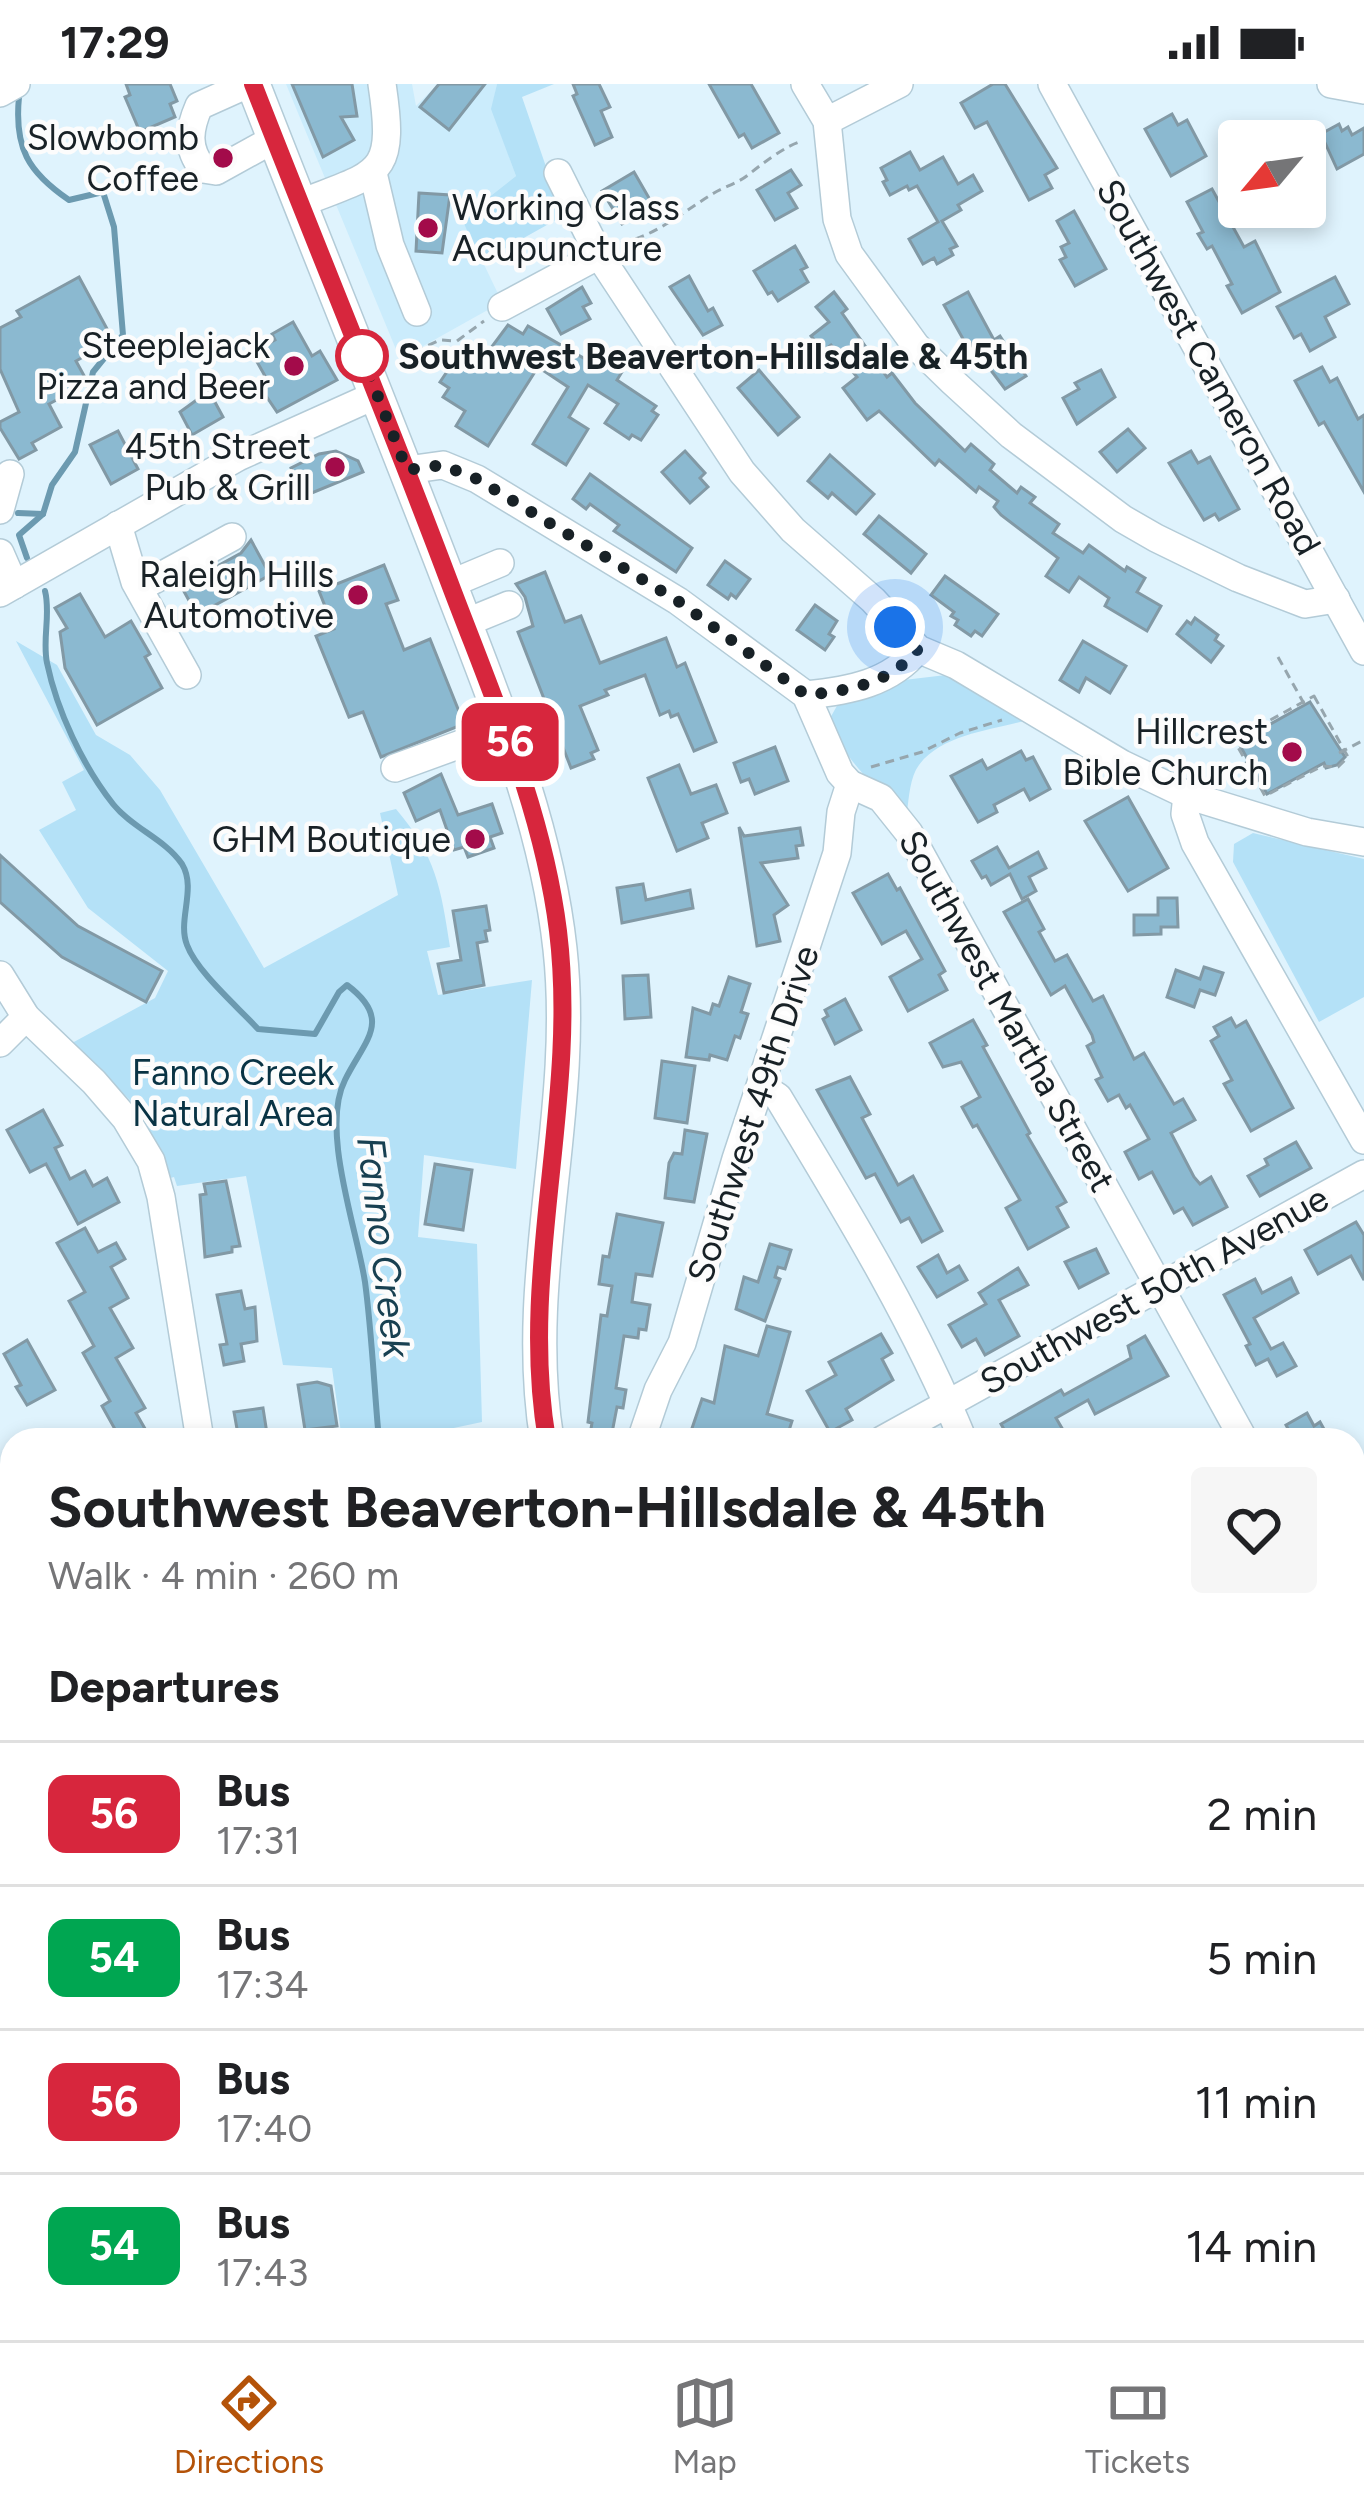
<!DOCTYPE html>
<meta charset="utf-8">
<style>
body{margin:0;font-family:Figtree,sans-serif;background:#f6f6f6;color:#202124;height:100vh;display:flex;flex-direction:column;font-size:45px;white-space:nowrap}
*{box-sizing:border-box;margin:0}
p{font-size:39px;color:#757577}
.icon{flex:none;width:66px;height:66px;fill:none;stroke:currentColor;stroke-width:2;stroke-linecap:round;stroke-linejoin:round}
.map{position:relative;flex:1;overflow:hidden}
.drawer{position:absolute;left:0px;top:1344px;width:1365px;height:912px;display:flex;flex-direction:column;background:#fff;border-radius:36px 36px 0 0;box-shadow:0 6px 18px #0003}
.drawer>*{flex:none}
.badge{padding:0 24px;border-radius:18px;font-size:42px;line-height:78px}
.needle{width:78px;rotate:241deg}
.controls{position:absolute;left:1218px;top:36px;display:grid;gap:24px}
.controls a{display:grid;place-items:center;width:108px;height:108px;border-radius:12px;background:#fff;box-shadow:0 6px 18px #0003;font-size:60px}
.you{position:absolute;width:60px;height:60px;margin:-30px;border:9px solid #fff;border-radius:50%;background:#1a73e8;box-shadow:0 0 0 18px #1a73e833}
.map>.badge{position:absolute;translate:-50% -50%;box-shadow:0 0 0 6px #fff}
h2{padding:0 48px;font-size:45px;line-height:108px}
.round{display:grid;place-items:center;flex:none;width:126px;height:126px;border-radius:12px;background:#f6f6f6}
.head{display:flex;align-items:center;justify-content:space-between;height:204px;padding:0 48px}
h1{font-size:57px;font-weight:700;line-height:90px}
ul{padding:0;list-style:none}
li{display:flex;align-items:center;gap:36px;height:144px;padding:0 48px;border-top:3px solid #e0e0e0}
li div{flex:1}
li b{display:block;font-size:45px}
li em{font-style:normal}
li .badge{min-width:132px;font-weight:700;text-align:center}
.status{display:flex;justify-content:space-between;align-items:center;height:84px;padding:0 60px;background:#fff;direction:ltr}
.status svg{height:33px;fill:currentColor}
.tab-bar{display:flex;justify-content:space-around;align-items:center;height:168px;border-top:3px solid #e0e0e0;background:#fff;font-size:33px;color:#757577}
.tab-bar a{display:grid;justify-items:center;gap:6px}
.tab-bar .current{color:#b45309}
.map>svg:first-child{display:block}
.built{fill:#cbecfc}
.green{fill:#b4e1f7}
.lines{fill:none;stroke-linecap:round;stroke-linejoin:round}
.stream{stroke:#6c9ab0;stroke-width:6}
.building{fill:#8bb9d0;stroke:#8299a5;stroke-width:3}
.minor-casing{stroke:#b3cbd7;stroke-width:30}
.major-casing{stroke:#b3cbd7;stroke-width:36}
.path{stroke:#96a6ae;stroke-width:3;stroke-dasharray:9 6;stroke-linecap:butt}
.minor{stroke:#fff;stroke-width:27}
.major{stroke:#fff;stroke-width:33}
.line-casing{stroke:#fff;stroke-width:27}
.line{stroke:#d7263d;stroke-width:18}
.walk{stroke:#182126;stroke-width:12;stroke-dasharray:0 21.6}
.poi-dot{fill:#a30b4a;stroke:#fcfcfc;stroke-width:4.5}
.stop-dot{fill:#fff;stroke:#d7263d;stroke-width:6}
.labels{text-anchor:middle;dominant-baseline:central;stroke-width:9;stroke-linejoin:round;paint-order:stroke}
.poi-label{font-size:36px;fill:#182126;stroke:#fcfcfc;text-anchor:end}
.stop-label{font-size:36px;font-weight:bold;fill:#182126;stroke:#fcfcfc;text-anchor:start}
.street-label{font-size:36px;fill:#182126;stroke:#fcfcfc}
.park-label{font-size:36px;fill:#093344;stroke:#fcfcfc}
.water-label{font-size:39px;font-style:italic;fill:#184051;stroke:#fcfcfc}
</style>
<div class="status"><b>17:29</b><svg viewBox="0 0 49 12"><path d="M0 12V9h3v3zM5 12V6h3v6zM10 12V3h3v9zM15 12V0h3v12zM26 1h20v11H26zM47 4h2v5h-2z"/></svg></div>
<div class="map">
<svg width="1364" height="2256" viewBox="0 0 1364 2256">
<rect width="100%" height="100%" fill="#dff3fd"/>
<g class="built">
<path d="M286 0H412L416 22 438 0H497L492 25 516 92 483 118H454L502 218 400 275Z"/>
<path d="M456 2244H642L646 2256H454Z"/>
<path d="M733 2244H944L950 2256H731Z"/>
</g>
<g class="green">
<path d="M497 0H554L522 13 563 132 481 178 454 117 483 118 516 92 491 25Z"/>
<path d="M16 557 57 581 96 651 130 671 160 706 264 884 398 811 380 729 396 725C436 772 441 804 450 863L427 867 438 911 532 896 516 1085 424 1071 418 1153 477 1160 482 1338 397 1356H342L332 1284 283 1281 246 1092 177 1102 174 1093 167 1095 144 1030 72 959 155 914 168 887 88 824 39 746 76 726 62 698 84 686Z"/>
<path d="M946 591 1024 637C991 646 941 651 919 681 910 693 909 713 907 728 871 700 846 678 829 636L838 620 904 596Z"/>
<path d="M1253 749 1364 775V913L1319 938 1233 778 1234 760Z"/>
</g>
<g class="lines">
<g class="stream">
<path d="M19 13C14 64 28 88 69 116L103 108 114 143 123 251 93 288 75 368 52 401 43 430 19 451 27 474"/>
<path d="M18 429 43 430"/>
<path d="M45 507C51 530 42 555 47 579 57 627 83 682 113 720 132 744 165 755 182 780 197 805 177 836 187 861 197 888 238 923 258 945L315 950 339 908 347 901C394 936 364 957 345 996 320 1045 357 1145 365 1198 372 1250 374 1303 379 1356"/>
<path d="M0 2096H12"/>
<path d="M686 2256 689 2244"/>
</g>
</g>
<g class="building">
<path d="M126 0H170L177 17 170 20 175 33 140 48 125 13 130 11Z"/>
<path d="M292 0H352L357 32 341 33 354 56 323 73Z"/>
<path d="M439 0H485L449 46 420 23Z"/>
<path d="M573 0H599L610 23 601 27 612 53 595 61 573 12 577 10Z"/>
<path d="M709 0H751L779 49 752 64 744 50 739 53Z"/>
<path d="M993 0H1005L1057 84 1045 91 1052 104 1029 116 987 38 975 44 961 19Z"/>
<path d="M1172 30 1178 41 1187 36 1206 72 1171 92 1145 45Z"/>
<path d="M1339 40 1342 47 1348 43 1352 51 1364 44V70L1337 85 1321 50Z"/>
<path d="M910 68 920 86 943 73 958 100 973 91 982 107 958 121 961 126 942 137 957 162 950 165 953 171 937 180 934 174 923 180 909 155 938 138 917 102 909 106 907 102 890 111 883 98 887 96 881 84Z"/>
<path d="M791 86 801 101 788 109 797 124 775 136 757 106Z"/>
<path d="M634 88 653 121 622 140 602 107Z"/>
<path d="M1212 105 1244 163 1255 157 1280 208 1242 229 1227 202 1232 200 1212 162 1207 165 1198 150 1203 148 1187 118Z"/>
<path d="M419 109 450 111 442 169 416 167Z"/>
<path d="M1074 127 1106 185 1075 202 1060 176 1066 173 1061 163 1069 159 1057 137Z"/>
<path d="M795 162 807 183 801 186 808 198 778 217 772 208 768 210 754 187Z"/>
<path d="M689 192 708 227 713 224 722 241 703 251 670 203Z"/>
<path d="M79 193 113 256 76 277 88 299 49 320 61 343 32 359 36 366 19 375 0 344V338L19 328 0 285V244L21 233 17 227Z"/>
<path d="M1335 193 1349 220 1325 233 1335 253 1310 267 1301 250 1294 254 1277 223Z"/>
<path d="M582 203 591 219 583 223 590 235 561 250 547 225Z"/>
<path d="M834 208 847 225 842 229 887 293 892 289 915 319 965 367 971 360 994 380 990 386 1017 409 1021 403 1035 413 1030 419 1059 440 1053 449 1083 469 1089 461 1125 487 1127 483 1145 494 1137 508 1161 522 1147 547 1105 522 1109 514 1079 493 1069 508 1046 492 1058 474 1001 431 994 423 998 417 979 403 976 408 939 376 935 381 879 327 867 336 843 304 857 293 831 261 823 267 811 252 829 238 816 223Z"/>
<path d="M968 208 994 256 1000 252 1026 292 1005 305 971 260 967 262 944 221Z"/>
<path d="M293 238 312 272 320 267 337 296 277 328 256 297 265 292 252 269 275 256 272 250Z"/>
<path d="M508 241 523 250 528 242 587 276 597 279 603 269 625 283 617 296 656 322 652 327 658 331 641 356 632 351 629 355 605 339 618 320 588 301 569 333 588 345 566 381 533 360 568 303 538 283 488 362 456 342 465 327 443 313 449 304 440 298 463 264 485 272Z"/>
<path d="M1322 283 1330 298 1337 294 1358 335 1364 331V408L1324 338 1319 341 1295 297Z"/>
<path d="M759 286 799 333 778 351 738 304Z"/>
<path d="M1101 286 1115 313 1077 340 1063 314 1079 305 1075 299Z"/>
<path d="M209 307 223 333 192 351 180 328Z"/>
<path d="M1128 345 1145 364 1117 388 1100 368Z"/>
<path d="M118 347 138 385 111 400 90 361Z"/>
<path d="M336 367 358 377 363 388 302 413 291 384 319 370Z"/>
<path d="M685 367 705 389 700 394 708 403 690 419 662 388Z"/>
<path d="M1191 367 1198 379 1210 373 1239 425 1219 436 1215 430 1204 436 1169 379Z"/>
<path d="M830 371 874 410 856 430 832 409 828 414 808 397Z"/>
<path d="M590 390 692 464 676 488 614 447 619 441 590 420 586 425 573 415Z"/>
<path d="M879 432 926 470 911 489 864 450Z"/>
<path d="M251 456 270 491 197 531 181 502 241 469Z"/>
<path d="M725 477 750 495 736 514 731 510 728 515 708 501Z"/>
<path d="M384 481 398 516 386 520 404 566 430 555 464 640 381 673 363 628 349 633 316 552 334 545 319 507Z"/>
<path d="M545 488 565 538 581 532 600 579 666 554 677 583 685 579 716 658 694 667 678 630 671 633 669 627 660 631 645 591 605 606 608 611 580 622 598 666 591 669 594 675 571 684 518 548 533 542 525 513 516 500Z"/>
<path d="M945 492 998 530 982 552 975 547 971 552 955 541 958 536 951 532 954 528 931 511Z"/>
<path d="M80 510 105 553 131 537 150 570 145 573 162 604 97 641 65 584 60 548 67 544 55 524Z"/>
<path d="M815 521 837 537 829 550 834 553 825 566 797 546Z"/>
<path d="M1195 534 1218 551 1215 556 1223 562 1211 578 1177 550 1187 537 1191 540Z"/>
<path d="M1083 557 1126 582 1110 609 1086 594 1079 608 1060 596Z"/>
<path d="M1310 618 1345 673 1337 681 1326 684 1324 679 1267 710 1238 658Z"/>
<path d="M775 663 788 697 755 710 749 695 741 698 734 679Z"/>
<path d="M1021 667 1026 676 1033 673 1050 705 1030 716 1024 705 994 721 997 728 978 738 951 692 982 676 987 685Z"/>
<path d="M679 681 691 710 716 701 727 729 702 739 708 754 677 767 648 694Z"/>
<path d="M441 690 458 731 492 720 502 749 490 753 494 764 468 773 464 763 454 766 440 726 416 737 404 709Z"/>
<path d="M1128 713 1168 784 1128 807 1085 737Z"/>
<path d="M739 743 744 752 800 744 803 761 796 762 798 774 761 779 788 821 774 831 780 857 757 862Z"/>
<path d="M997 763 1009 784 1038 768 1046 784 1029 793 1036 807 1022 815 1010 790 991 801 986 792 982 794 972 777Z"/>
<path d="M0 771 78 842 162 887 146 918 62 873 0 818Z"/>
<path d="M888 790 897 806 900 804 945 887 939 891 947 906 908 927 890 893 922 875 906 847 882 860 853 809Z"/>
<path d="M643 800 646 816 690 806 693 824 622 839 617 804Z"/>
<path d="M1158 814H1177L1178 843H1161V850L1134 851V831H1158Z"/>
<path d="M1028 815 1044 845 1039 848 1055 877 1067 871 1093 917 1103 912 1134 975 1144 969 1174 1020 1183 1015 1195 1036 1171 1049 1194 1093 1200 1100 1211 1093 1227 1123 1193 1141 1183 1124 1174 1129 1152 1088 1139 1095 1125 1068 1149 1055 1130 1021 1126 1024 1119 1011 1108 1017 1096 996 1102 993 1087 962 1094 958 1092 951 1065 902 1051 911 1004 828Z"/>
<path d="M486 822 490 846 485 847 487 857 477 859 484 901 444 909 438 880 461 876 453 827Z"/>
<path d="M1204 883 1223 889 1215 911 1200 906 1194 923 1167 913 1176 886 1200 895Z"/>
<path d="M648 891 651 933 625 935 623 892Z"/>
<path d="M729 893 750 900 741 928 748 930 740 954 735 952 727 976 710 971 709 976 686 973 693 924 710 930 713 920 719 922Z"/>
<path d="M845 915 861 946 835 960 823 935 828 932 825 926Z"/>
<path d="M1231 934 1236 943 1246 937 1293 1024 1251 1047 1224 1000 1232 996 1211 957 1219 952 1214 943Z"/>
<path d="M973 936 987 961 983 963 1030 1049 1027 1051 1066 1118 1057 1123 1068 1143 1028 1165 1006 1124 1020 1116 977 1041 973 1043 962 1023 980 1013 961 978 943 983 930 959Z"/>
<path d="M662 977 695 982 687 1039 655 1034Z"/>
<path d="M850 993 870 1030 862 1034 898 1101 913 1092 942 1147 922 1158 909 1134 901 1138 875 1090 866 1094 817 1006Z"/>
<path d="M43 1026 62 1061 55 1064 70 1095 85 1087 93 1102 107 1094 119 1118 78 1140 46 1080 30 1088 7 1046Z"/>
<path d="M685 1046 707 1050 694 1118 665 1114 669 1079 674 1069 682 1070Z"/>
<path d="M1296 1058 1311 1084 1260 1112 1248 1092 1268 1081 1265 1075Z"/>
<path d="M435 1080 472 1086 463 1146 425 1140Z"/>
<path d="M226 1097 240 1162 232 1163V1168L205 1173 200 1111 206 1110 204 1100Z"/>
<path d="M617 1130 663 1139 652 1192 636 1190 632 1218 650 1221 646 1246 639 1245 638 1254 624 1252 616 1304 626 1306 623 1324 617 1323 611 1354 590 1350 592 1339 588 1338 601 1231 607 1232 612 1202 599 1200 603 1172 609 1173Z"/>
<path d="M1356 1138 1364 1151V1196L1351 1172 1318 1190 1305 1166Z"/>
<path d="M85 1144 98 1168 116 1159 125 1175 111 1183 128 1214 110 1224 133 1264 116 1274 145 1324 136 1329 148 1350 137 1356H121L102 1322 110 1317 83 1269 94 1262 69 1217 85 1208 57 1159Z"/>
<path d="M770 1160 791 1166 785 1185 778 1183 775 1193 780 1195 765 1237 736 1225 744 1193 758 1198Z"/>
<path d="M1096 1165 1108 1189 1079 1204 1065 1178Z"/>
<path d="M938 1171 947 1189 959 1182 967 1196 937 1213 918 1183Z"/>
<path d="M1018 1184 1028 1201 999 1216 1019 1252 985 1271 976 1255 962 1263 949 1241 986 1220 979 1209Z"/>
<path d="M1291 1194 1298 1209 1254 1234 1271 1265 1283 1259 1296 1282 1277 1292 1268 1275 1256 1281 1246 1262 1250 1260 1224 1211 1255 1195 1262 1209Z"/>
<path d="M241 1207 245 1225 255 1223 257 1257 241 1260 244 1277 224 1281 220 1261 227 1260 217 1211Z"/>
<path d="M767 1242 790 1248 767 1330 792 1337 786 1356H765L744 1350 742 1356H688L702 1315 714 1319 725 1262 758 1272Z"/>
<path d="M881 1250 892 1269 882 1275 893 1296 846 1325 852 1336 830 1348 807 1307 836 1291 829 1278Z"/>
<path d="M1145 1252 1168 1292 1095 1330 1088 1316 1056 1334 1069 1356H1010L1001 1340 1061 1306 1064 1311 1131 1274 1128 1262Z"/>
<path d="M27 1256 55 1306 27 1321 16 1303 21 1301 4 1270Z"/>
<path d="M317 1298 331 1302 337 1342 305 1346 298 1301Z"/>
<path d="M263 1324 268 1356H239L234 1328Z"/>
<path d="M1307 1329 1314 1342 1320 1338 1330 1356H1285L1292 1352 1286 1341Z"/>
</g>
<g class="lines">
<defs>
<g id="minor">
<path d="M248 0 199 22C189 45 186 64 203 85L216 87 274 55"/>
<path d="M805 0 827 37 837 135 849 170 916 262 953 298 1011 351 1123 435 1156 454 1238 494 1305 520 1336 515"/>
<path d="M1052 0 1364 567"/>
<path d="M1331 0 1364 6"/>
<path d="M0 9 16 0"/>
<path d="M827 37 899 0"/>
<path d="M373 89 390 161 417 228"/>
<path d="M558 89 599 171 742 388 793 446 873 516 918 565 956 581 1122 680 1187 711 1307 748 1364 758"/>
<path d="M301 119C380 88 396 93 382 0"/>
<path d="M502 223 599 171"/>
<path d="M407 386 443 381 477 395 678 517 806 611 840 689 850 700 881 714 909 749 1244 1356"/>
<path d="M0 426 10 390"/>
<path d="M118 441 135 498 187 591"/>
<path d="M0 469 14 501"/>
<path d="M450 500 500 479"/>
<path d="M139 504 232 453"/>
<path d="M0 509 238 373 378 310"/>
<path d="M465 539 509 521"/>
<path d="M806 611C849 607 891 599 918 565"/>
<path d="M395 684 505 644"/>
<path d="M1187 711 1185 730 1195 759 1364 1056"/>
<path d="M0 891 26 933 94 998 126 1035 151 1077 161 1113 200 1356"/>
<path d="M0 959 26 933"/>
<path d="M761 1002 778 1013C845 1124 914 1236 963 1356"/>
<path d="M641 1356 658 1306 682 1259 736 1075 837 769 841 728 850 700"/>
<path d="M882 1356 1364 1090"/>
<path d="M0 1480 12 1501"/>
<path d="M1353 1558 1364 1578"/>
<path d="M1353 1743 1364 1737"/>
<path d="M0 1756 12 1765"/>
<path d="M0 1929 12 1925"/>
<path d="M0 2207 12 2205"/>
<path d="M1061 2244 1064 2256"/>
<path d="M1347 2244 1364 2247"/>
<path d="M442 2256 444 2244"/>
<path d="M1300 2256 1302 2244"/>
</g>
<g id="major">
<path d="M253 0C318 167 386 333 450 500 496 620 546 737 560 865 578 1029 520 1193 547 1356"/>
<path d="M984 2244 991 2256"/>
<path d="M1019 2256 1022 2244"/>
</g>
</defs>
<use href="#minor" class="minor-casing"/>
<use href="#major" class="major-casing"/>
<g class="path">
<path d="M621 159C656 152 684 127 714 109 724 103 738 99 748 91 762 80 786 61 803 57"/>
<path d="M401 274 440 256 457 257 484 237"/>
<path d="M1278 573 1307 625"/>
<path d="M1314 612 1348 673 1338 683 1322 682 1265 712 1234 656Z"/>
<path d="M1339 669 1364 656"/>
<path d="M871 683 922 668 960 649 1002 636"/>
</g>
<use href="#minor" class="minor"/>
<use href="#major" class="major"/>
</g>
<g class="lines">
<defs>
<path id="line" d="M253 0C318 167 387 332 450 500 493 614 543 726 558 847 579 1017 518 1187 547 1356"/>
</defs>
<use href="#line" class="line-casing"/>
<use href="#line" class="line"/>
<path class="walk" d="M362 272 407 386 442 381 477 395 678 517 806 611C849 607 891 599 918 565L895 543"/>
</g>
<g class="poi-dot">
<circle cx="223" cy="74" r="12"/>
<circle cx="428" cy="144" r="12"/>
<circle cx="294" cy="282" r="12"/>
<circle cx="335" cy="383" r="12"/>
<circle cx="358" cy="511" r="12"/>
<circle cx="1292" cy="668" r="12"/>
<circle cx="475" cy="755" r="12"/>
</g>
<circle class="stop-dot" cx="362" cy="272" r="24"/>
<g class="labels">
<g class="poi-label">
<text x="199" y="53">Slowbomb<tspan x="199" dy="41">Coffee</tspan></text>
<text x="452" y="123" text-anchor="start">Working Class<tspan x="452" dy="41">Acupuncture</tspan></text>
<text x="270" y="261">Steeplejack<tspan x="270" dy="41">Pizza and Beer</tspan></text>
<text x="311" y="362">45th Street<tspan x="311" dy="41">Pub &amp; Grill</tspan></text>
<text x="334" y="490">Raleigh Hills<tspan x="334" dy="41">Automotive</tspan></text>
<text x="1268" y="647">Hillcrest<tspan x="1268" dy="41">Bible Church</tspan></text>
<text x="451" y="755">GHM Boutique</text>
</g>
<g class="stop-label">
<text x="398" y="272">Southwest Beaverton-Hillsdale &amp; 45th</text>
</g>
<g class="street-label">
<text transform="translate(1209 283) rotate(61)">Southwest Cameron Road</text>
<text transform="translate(1007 927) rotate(61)">Southwest Martha Street</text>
<text transform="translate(753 1030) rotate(-72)">Southwest 49th Drive</text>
<text transform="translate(1154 1206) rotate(-29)">Southwest 50th Avenue</text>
</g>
<g class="park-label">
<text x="233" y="988">Fanno Creek<tspan x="233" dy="41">Natural Area</tspan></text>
</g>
<g class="water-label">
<text transform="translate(384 1163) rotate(83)">Fanno Creek</text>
</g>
</g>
</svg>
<div class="controls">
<a><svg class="needle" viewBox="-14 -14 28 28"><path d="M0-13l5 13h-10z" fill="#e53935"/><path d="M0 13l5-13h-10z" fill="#757577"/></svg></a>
</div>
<div class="you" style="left:895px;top:543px"></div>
<b class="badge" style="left:510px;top:658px;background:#d7263d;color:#fff">56</b>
<section class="drawer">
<div class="head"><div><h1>Southwest Beaverton-Hillsdale &amp; 45th</h1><p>Walk · 4 min · 260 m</p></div><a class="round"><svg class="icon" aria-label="heart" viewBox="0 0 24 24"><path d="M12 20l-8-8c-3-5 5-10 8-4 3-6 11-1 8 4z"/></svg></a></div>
<h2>Departures</h2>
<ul>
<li><span class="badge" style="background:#d7263d;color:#fff">56</span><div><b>Bus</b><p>17:31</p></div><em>2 min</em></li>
<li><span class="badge" style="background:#00a651;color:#fff">54</span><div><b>Bus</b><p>17:34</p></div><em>5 min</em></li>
<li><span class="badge" style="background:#d7263d;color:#fff">56</span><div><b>Bus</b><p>17:40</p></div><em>11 min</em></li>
<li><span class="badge" style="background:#00a651;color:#fff">54</span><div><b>Bus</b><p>17:43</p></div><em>14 min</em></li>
</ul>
</section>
</div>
<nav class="tab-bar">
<a class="current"><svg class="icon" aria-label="directions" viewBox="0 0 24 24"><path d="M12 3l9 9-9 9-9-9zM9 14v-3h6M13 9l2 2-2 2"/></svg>Directions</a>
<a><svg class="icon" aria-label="map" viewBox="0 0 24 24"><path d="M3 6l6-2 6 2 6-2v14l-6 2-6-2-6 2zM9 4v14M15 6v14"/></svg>Map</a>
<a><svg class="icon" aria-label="tickets" viewBox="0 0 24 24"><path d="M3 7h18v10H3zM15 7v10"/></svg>Tickets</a>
</nav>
